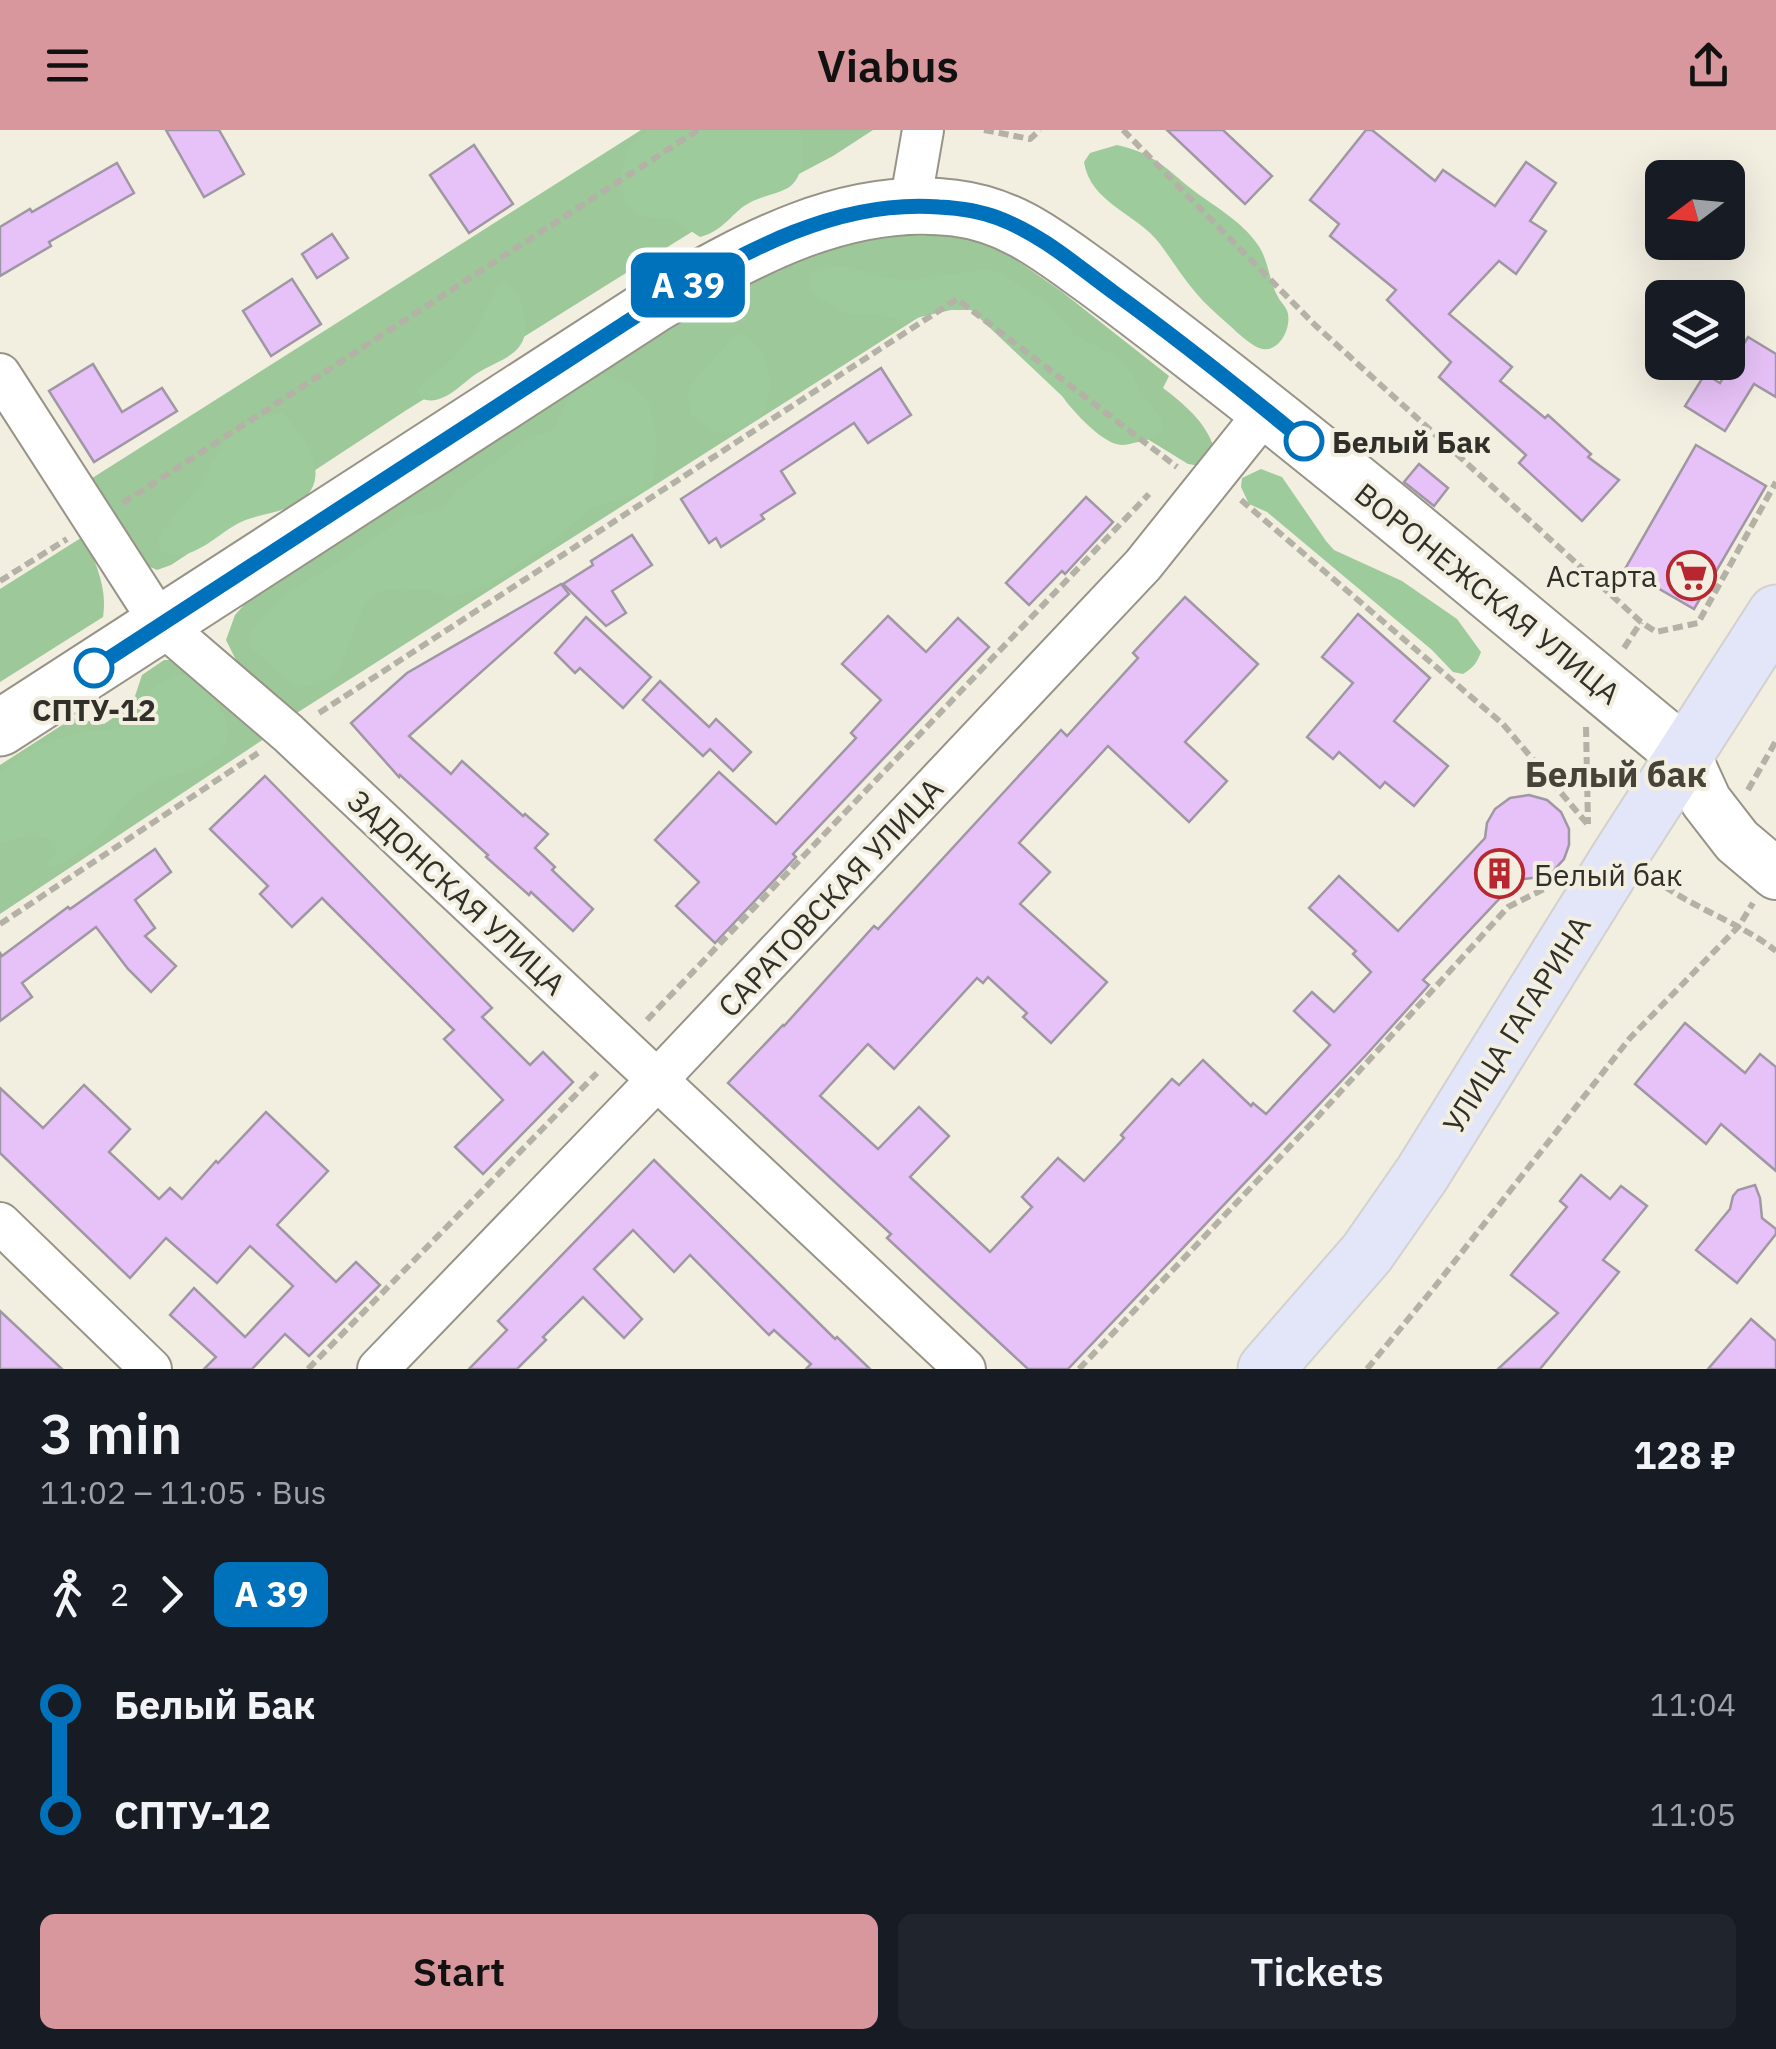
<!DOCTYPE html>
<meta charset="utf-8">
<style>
body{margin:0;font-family:"IBM Plex Sans",sans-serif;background:#20242c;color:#f1f3f6;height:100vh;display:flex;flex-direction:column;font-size:38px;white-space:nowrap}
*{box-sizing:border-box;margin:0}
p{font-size:32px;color:#9ea1a6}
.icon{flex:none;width:55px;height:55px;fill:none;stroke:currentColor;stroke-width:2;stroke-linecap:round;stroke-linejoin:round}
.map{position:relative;height:1239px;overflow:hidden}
.side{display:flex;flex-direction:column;background:#171b24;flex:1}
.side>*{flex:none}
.badge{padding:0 20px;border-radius:15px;font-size:35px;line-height:65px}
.needle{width:65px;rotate:254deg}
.buttons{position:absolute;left:1645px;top:30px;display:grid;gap:20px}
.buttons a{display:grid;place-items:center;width:100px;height:100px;border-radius:15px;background:#171b24;box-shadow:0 10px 40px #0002;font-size:50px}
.map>.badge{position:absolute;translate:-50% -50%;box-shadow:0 0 0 5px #fff}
.legs{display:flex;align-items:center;gap:15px;height:110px;padding:0 40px;font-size:32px}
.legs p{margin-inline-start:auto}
.headline{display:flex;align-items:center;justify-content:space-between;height:170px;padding:0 40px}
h1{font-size:55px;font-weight:600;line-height:75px}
.cta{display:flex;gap:20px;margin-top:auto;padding:20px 40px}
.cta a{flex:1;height:115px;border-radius:15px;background:#d7979c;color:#111;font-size:40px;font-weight:600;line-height:115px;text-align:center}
.cta a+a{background:#20242c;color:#f1f3f6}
ul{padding:0 40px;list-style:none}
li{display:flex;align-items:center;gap:35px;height:110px;font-size:38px}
li i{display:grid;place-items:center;width:15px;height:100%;margin:0 12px;background:currentColor}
li i::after{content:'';width:25px;height:25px;margin:-12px;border:8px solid;border-radius:50%;background:#171b24}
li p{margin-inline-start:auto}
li:first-child i{background:linear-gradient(#0000 50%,currentColor 0)}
li:last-child i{background:linear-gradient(currentColor 50%,#0000 0)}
header{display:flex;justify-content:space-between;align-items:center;height:130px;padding:0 40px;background:#d7979c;color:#111;font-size:45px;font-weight:600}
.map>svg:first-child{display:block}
.green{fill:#9dc89a}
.forest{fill:#9ecb9b}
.building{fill:#e7c2f8;stroke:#9f97a3;stroke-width:2.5}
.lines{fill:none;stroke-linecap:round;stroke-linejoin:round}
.minor-casing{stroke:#979487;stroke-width:44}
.tertiary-casing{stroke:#979487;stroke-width:54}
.secondary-casing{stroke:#979487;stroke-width:59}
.primary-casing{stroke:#d2d1d0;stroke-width:59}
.path{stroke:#b4b1a6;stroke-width:6;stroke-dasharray:10 5;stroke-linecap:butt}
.minor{stroke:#fff;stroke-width:40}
.tertiary{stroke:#fff;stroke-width:50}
.secondary{stroke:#fff;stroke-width:55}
.primary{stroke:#e3e6f8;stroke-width:55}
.line-1-casing{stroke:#fff;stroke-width:22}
.line-1{stroke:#0072bc;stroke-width:15}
.stop-1-dot{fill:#fff;stroke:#0072bc;stroke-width:5}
.labels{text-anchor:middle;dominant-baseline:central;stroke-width:8;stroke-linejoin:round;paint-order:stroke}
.stop-label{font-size:30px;font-weight:bold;fill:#312f2a;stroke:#f2eee0;text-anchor:start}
.poi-label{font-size:30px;fill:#312f2a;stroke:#f2eee0;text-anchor:end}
.street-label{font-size:30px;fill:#312f2a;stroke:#f2eee0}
.quarter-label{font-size:35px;font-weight:bold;fill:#474338;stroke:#f2eee0}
</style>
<header><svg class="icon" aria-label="menu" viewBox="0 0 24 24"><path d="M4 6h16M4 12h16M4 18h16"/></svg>Viabus<svg class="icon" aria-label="share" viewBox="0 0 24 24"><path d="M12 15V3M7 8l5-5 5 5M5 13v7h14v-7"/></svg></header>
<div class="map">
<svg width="1776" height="1239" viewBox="0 0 1776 1239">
<rect width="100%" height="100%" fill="#f2eee0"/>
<g class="green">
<path d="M641 0H873L833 26 706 93 405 281 171 435 157 440 139 432 86 352Z"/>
<path d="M862 106H972L992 113 1061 161 1169 246 1163 258C1184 274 1206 292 1214 318L1201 336 1188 334 1149 310 957 163 292 586 237 532 226 510 235 485 252 466 713 172 778 134Z"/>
<path d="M84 406C95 431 108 459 103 487L0 552V459Z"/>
<path d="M164 530H183L267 607 0 784V635L73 588 104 594 132 575 142 545Z"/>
</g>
<g class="forest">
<path d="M648 0H800C804 18 806 46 788 58 777 64 762 66 751 72 731 82 726 100 700 107L674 90 641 86 630 80 625 71 620 49 627 19Z"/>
<path d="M1117 15C1150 22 1164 36 1189 57 1213 76 1240 89 1258 115 1269 131 1268 148 1277 165 1280 172 1287 177 1288 184 1291 200 1278 225 1259 218 1249 214 1238 203 1229 195 1218 185 1206 175 1196 163 1183 148 1172 130 1160 114 1138 84 1090 73 1084 32L1090 23Z"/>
<path d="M837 136 847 137 887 148 908 150 985 139 1004 145 1048 174 1075 205 1116 226 1131 243 1140 261 1161 288 1164 297C1157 307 1150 310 1138 312 1132 313 1127 315 1122 315 1103 315 1072 280 1062 266L971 180H951L903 191 881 185 848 184 816 166 809 155 810 145 817 139Z"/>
<path d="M503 151C516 159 521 168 524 183 533 225 502 227 476 244 460 255 443 276 422 269L417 260C425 249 436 244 446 235 454 228 461 219 468 211 483 192 488 169 503 151Z"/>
<path d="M741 204C769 215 776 254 765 279 762 287 754 291 748 295 741 299 734 304 726 304 714 304 701 292 692 286L687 266 690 256 732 208Z"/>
<path d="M606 245 627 252 649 273 657 306 655 340 652 352 635 365 592 378 546 416 489 455 448 468C426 457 382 453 365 473L339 540 322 552 301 558 291 553 252 519 249 510 251 500 289 461 331 437 406 386 428 382 445 374 458 359 525 309 554 299C567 267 573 256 606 245Z"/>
<path d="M282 283C306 306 336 351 296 374 278 384 255 384 237 394 212 408 190 435 160 421L158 411 162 401 200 355 227 306 243 293Z"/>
<path d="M1261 339 1282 347 1326 411 1334 420 1402 451 1457 489 1481 522C1477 533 1473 538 1463 544L1453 542 1432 520 1267 382 1249 374 1241 357 1242 348Z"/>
<path d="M180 544C197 549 212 562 220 578 254 641 171 637 139 663 117 681 101 708 78 724 70 730 59 734 50 738L46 732 57 721 54 712C37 702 19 707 0 713V643C23 621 53 607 85 601 101 599 117 602 132 593 149 583 144 571 152 560 158 553 171 547 180 544Z"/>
</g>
<g class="building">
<path d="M166 0H219L244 44 204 67Z"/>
<path d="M1167 0H1223L1272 46 1245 74Z"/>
<path d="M1366 0H1372L1435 51 1443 40 1495 76 1526 32 1556 53 1530 91 1546 101 1516 144 1499 131 1449 184 1512 237 1500 251 1545 288 1548 285 1591 324 1588 327 1619 350 1582 391 1519 333 1526 325 1439 247 1451 232 1387 170 1396 160 1330 106 1339 94 1310 70Z"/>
<path d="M474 15 513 74 469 103 430 45Z"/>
<path d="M117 33 134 63 49 112 51 116 0 146V97L30 79 32 82Z"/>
<path d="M332 104 348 128 317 148 302 124Z"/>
<path d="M292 149 321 194 271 226 243 181Z"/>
<path d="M1748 207 1776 224V267L1754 254 1725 301 1685 276 1705 244 1720 253Z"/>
<path d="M93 234 122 282 162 258 177 281 94 332 49 261Z"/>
<path d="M881 238 911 285 868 313 854 293 781 341 795 363 761 385 764 389 721 417 716 408 709 413 681 369Z"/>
<path d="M1696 315 1766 356 1694 479 1625 439Z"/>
<path d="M1419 334 1448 358 1434 376 1404 352Z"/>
<path d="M1086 367 1113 392 1065 444 1062 441 1029 475 1006 453Z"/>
<path d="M632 405 652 435 612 461 626 483 606 496 563 454 593 435 591 431Z"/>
<path d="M561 454 569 464 409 606 451 644 462 631 523 686 525 684 548 704 535 718 555 737 552 740 593 779 573 801 531 762 529 765 486 727 488 725 400 645 399 647 351 593 407 543Z"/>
<path d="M1185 467 1258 534 1185 612 1227 651 1189 692 1108 616 1019 713 1050 742 1020 774 1107 852 1051 913 1023 887 1027 883 988 847 983 853 977 848 894 939 868 914 820 966 878 1019 919 977 949 1006 910 1047 990 1122 1032 1077 1022 1067 1058 1028 1084 1051 1124 1008 1121 1005 1172 949 1179 955 1203 930 1251 976 1253 973 1266 984 1330 915 1294 881 1312 862 1334 882 1371 842 1353 824 1356 821 1309 778 1339 746 1398 801 1485 708 1487 693 1495 679 1510 668 1529 665 1547 670 1561 682 1569 699V715L1564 729 1554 740 1540 747 1517 750 1423 850 1429 855 1367 924 1068 1239H1028L887 1108 891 1104 728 953 783 895 784 896 874 796 878 799 1061 600 1067 606 1138 528 1133 523Z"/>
<path d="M1358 484 1430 548 1394 591 1448 636 1414 676 1385 652 1380 658 1339 622 1333 629 1307 607 1353 553 1322 527Z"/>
<path d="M888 486 926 522 958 488 989 517 793 724 796 727 715 813 676 776 699 752 655 710 719 642 776 694 856 608 851 603 881 570 842 534Z"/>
<path d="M586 487 651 547 623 578 580 538 575 543 555 523Z"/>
<path d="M660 551 709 597 716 589 751 622 733 641 710 619 703 626 643 570Z"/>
<path d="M265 646 492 878 482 887 530 935 543 922 573 952 483 1044 455 1017 503 970 444 909 454 900 322 768 292 797 260 764 268 756 210 699Z"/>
<path d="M155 719 171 742 135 770 155 798 145 806 176 836 151 862 128 839 96 797 22 853 32 867 0 891V823L2 826 68 777 70 779Z"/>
<path d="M1685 893 1745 943 1760 924 1776 937V1041L1721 994 1706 1014 1635 954Z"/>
<path d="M84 955 130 999 109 1022 159 1069 170 1058 182 1069 216 1031 218 1033 266 982 328 1041 277 1095 336 1152 356 1132 380 1155 309 1226 285 1204 252 1239H204L216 1227 170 1185 194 1158 245 1207 293 1156 250 1116 217 1153 166 1108 130 1148 0 1023V958L43 998Z"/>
<path d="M654 1030 835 1209 837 1207 870 1239H806L811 1234 774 1200 769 1205 690 1125 674 1142 633 1100 594 1139 642 1189 624 1208 583 1167 543 1207 546 1210 517 1239H469L507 1200 498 1191Z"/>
<path d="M1581 1045 1610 1069 1621 1056 1647 1076 1603 1130 1619 1142 1540 1239H1498L1558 1183 1511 1145 1567 1077 1560 1071Z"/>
<path d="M1755 1055 1760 1068 1762 1088 1776 1099V1104L1737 1153 1696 1120 1730 1079 1733 1066 1738 1060Z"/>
<path d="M0 1181 62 1239H0Z"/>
<path d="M1751 1189 1776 1211V1239H1708Z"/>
</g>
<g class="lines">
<defs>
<g id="minor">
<path d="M910 75 923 0"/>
<path d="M0 244 161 494 288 603 965 1239"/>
<path d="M0 1093 151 1239"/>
<path d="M378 1239 657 950 1143 435 1267 280"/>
</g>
<path id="tertiary" d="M1685 625 1706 671 1737 711 1776 744"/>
<path id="secondary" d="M0 598 657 173C748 120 845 65 954 78 1012 85 1049 116 1094 148 1131 175 1167 203 1203 231 1367 358 1525 493 1685 625"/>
<path id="primary" d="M1266 1239 1367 1123 1422 1044 1621 724 1776 483"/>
</defs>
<use href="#minor" class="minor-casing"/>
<use href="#tertiary" class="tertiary-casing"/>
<use href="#secondary" class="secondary-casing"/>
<use href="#primary" class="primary-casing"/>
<g class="path">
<path d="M984 0 1030 9 1040 0"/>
<path d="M1123 0 1315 195 1641 492 1656 502 1698 493 1776 352"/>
<path d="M1241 370 1503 594 1589 696"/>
<path d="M123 373 698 0"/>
<path d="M0 451 67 409"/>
<path d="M1624 518 1641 492"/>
<path d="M319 583 957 169 1177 337"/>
<path d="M1586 597 1588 694"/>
<path d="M1748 660 1776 611"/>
<path d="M1653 748C1691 778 1738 791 1776 821"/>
<path d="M0 794 258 623"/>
<path d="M647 890 1149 364"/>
<path d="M308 1239 597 943"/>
<path d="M1079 1239 1312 993 1508 777 1546 758"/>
<path d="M1367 1239 1433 1159 1630 908 1739 796 1753 773"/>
</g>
<use href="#minor" class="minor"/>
<use href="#tertiary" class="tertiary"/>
<use href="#secondary" class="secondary"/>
<use href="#primary" class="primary"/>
</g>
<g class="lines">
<defs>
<path id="line-1" d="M94 538 656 173C743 123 835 69 939 77 958 78 980 81 998 88 1041 104 1076 135 1113 162 1178 209 1242 260 1304 311"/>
</defs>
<use href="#line-1" class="line-1-casing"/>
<use href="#line-1" class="line-1"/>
</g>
<defs>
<symbol id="supermarket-ring" viewBox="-11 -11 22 22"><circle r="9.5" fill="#f2eee0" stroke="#b8272f" stroke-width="1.5"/><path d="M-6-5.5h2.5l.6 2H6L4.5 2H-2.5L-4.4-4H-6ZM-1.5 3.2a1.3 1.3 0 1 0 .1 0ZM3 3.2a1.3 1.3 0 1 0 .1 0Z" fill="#b8272f"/></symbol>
<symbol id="building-ring" viewBox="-11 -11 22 22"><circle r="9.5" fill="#f2eee0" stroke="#b8272f" stroke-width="1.5"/><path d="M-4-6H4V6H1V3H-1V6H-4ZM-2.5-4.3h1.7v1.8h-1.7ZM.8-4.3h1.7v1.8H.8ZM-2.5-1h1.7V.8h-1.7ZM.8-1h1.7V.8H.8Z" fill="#b8272f"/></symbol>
</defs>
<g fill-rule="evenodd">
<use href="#supermarket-ring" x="1664" y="418" width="55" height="55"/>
<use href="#building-ring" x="1472" y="716" width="55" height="55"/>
</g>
<g class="stop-1-dot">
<circle cx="1304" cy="311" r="18"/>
<circle cx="94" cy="538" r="18"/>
</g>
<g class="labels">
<g class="stop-label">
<text x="1332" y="311">Белый Бак</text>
<text x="94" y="579" text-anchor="middle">СПТУ-12</text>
</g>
<g class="poi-label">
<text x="1657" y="445">Астарта</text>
<text x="1534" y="744" text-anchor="start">Белый бак</text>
</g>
<g class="street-label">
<text transform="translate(1488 463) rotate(39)">ВОРОНЕЖСКАЯ УЛИЦА</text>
<text transform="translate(457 762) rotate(43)">ЗАДОНСКАЯ УЛИЦА</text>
<text transform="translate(830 767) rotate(-47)">САРАТОВСКАЯ УЛИЦА</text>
<text transform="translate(1516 894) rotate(-58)">УЛИЦА ГАГАРИНА</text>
</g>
<g class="quarter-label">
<text x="1616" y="644">Белый бак</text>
</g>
</g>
</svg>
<div class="buttons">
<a><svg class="needle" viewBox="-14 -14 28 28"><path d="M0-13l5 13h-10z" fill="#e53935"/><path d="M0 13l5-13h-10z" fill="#9ea1a6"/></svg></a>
<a><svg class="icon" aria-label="layers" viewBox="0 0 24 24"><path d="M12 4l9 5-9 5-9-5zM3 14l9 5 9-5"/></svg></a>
</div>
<b class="badge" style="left:688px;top:155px;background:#0072bc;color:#fff">А 39</b>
</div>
<section class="side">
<div class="headline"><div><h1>3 min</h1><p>11:02 – 11:05 · Bus</p></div><b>128 ₽</b></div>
<div class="legs"><svg class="icon" aria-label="walk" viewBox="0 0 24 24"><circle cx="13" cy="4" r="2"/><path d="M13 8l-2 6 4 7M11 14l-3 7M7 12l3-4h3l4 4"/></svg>2<svg class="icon" aria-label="forward" viewBox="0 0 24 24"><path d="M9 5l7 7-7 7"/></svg><b class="badge" style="background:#0072bc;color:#fff">А 39</b></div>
<ul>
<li><i style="color:#0072bc"></i><b>Белый Бак</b><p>11:04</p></li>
<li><i style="color:#0072bc"></i><b>СПТУ-12</b><p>11:05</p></li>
</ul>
<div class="cta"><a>Start</a><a>Tickets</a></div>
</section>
